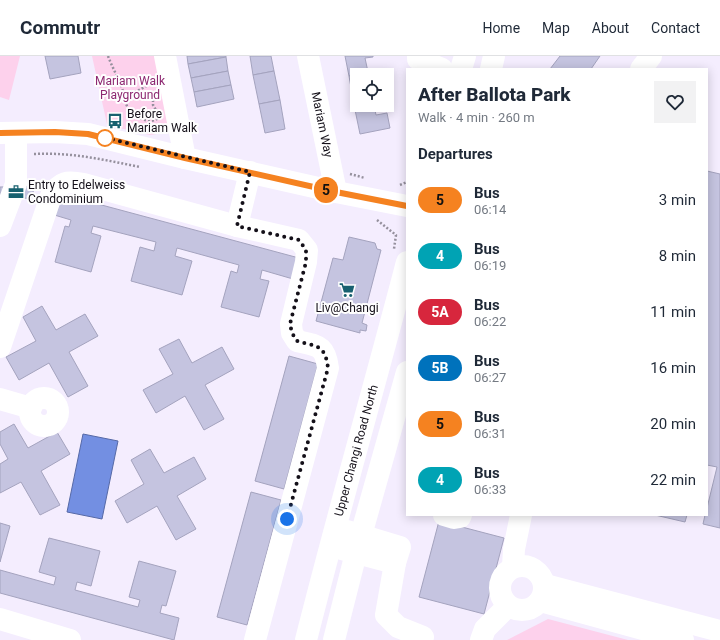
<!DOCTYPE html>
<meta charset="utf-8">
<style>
body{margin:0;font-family:Roboto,sans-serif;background:#f2f2f3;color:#1f2937;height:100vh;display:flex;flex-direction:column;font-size:15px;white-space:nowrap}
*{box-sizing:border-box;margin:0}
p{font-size:13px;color:#747a83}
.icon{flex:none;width:22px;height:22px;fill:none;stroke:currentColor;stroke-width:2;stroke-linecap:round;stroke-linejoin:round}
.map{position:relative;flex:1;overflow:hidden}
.details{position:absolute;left:406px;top:12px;width:302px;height:448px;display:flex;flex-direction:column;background:#fff;border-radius:0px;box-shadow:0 2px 10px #0003}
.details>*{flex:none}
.badge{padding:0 8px;border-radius:13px;font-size:14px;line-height:26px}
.buttons{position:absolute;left:350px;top:12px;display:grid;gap:8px}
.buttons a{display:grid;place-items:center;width:44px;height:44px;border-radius:0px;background:#fff;box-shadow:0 2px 10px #0003;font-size:20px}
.you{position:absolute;width:20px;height:20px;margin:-10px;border:3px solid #fff;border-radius:50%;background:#1a73e8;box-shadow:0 0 0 6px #1a73e833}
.map>.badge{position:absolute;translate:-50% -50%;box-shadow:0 0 0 2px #fff}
h2{padding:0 12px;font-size:15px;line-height:36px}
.round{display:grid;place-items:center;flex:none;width:42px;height:42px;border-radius:0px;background:#f2f2f3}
.head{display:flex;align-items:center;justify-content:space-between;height:68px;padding:0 12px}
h1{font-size:19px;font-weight:800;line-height:30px}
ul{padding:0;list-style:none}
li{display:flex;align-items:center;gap:12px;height:56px;padding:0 12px}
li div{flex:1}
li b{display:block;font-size:15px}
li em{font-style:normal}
li .badge{min-width:44px;font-weight:700;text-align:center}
header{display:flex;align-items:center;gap:24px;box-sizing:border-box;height:56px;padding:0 20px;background:#fff;border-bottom:1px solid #e0e1e3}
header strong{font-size:19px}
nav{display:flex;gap:22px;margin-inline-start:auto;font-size:14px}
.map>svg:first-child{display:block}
.green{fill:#fdd1ec}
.water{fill:#738fe2;stroke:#5669a6}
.building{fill:#c5c4e0;stroke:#a4a3be}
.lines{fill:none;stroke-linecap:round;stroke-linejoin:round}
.path{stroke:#95909d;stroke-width:2.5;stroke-dasharray:2 2;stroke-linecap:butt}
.minor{stroke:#fff;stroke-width:22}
.line-casing{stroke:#fff;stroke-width:9}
.line{stroke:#f58220;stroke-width:6}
.walk{stroke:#141019;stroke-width:4;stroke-dasharray:0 7.2}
.stop-dot{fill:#fff;stroke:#f58220;stroke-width:2}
.labels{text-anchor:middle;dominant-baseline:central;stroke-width:4;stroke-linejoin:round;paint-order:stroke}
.park-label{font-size:12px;fill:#8d2871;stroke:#fefefe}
.poi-label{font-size:12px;fill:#141019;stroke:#fefefe;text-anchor:start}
.street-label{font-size:12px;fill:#141019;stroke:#fefefe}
</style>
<header>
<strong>Commutr</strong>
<nav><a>Home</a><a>Map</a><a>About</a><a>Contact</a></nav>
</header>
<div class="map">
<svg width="720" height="584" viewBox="0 0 720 584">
<rect width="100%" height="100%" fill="#f4edfe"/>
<g class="green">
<path d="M0 0H20L9 44 0 41Z"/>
<path d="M92 0H155L168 65 166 72 163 77 150 79 111 70 107 68Z"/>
<path d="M548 563 628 584H507Z"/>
</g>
<path class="water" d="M83 378 118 385 102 463 67 456Z"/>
<g class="building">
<path d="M45 0H78L81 17 50 23Z"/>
<path d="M187 0H226V1L188 8Z"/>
<path d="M250 0H271L274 15 253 19Z"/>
<path d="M345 0H373V1L365 2 368 16 349 20Z"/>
<path d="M560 0H600L591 13H550Z"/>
<path d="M226 1 228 15 191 22 188 8Z"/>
<path d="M228 15 231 29 194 36 191 22Z"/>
<path d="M274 15 280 44 259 48 253 19Z"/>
<path d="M376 15 377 19H357V49H354L349 20Z"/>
<path d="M231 29 234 43 197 51 194 36Z"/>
<path d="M280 44 285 73 265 77 259 48Z"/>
<path d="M354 49H374L376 59 387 57 390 72 360 78Z"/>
<path d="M707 115 720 118V472L703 468 705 459H707V452L717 411 707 409Z"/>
<path d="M35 130 31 142 0 143V131Z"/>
<path d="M57 137 299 202 293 223 262 214 260 223 269 225 259 261 221 251 231 215 237 217 239 209 177 192 175 200 192 205 182 239 131 225 140 191 154 195 156 186 93 170 91 177 101 180 91 216 55 206 65 170 69 171 71 164 51 158Z"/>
<path d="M349 181 375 187 377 193 381 194 362 267 367 269 366 275 360 274V277L316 265 333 202 343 204Z"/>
<path d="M42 250 56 274 85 258 98 280 69 296 88 330 68 341 49 307 19 324 6 301 36 285 23 261Z"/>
<path d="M179 283 192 307 222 291 234 313 205 329 224 363 204 374 185 340 156 357 143 334 173 318 159 293Z"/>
<path d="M289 300 318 308 284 433 255 425Z"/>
<path d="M14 368 28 392 57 376 70 398 41 415 60 449 40 459 21 426 0 437V408L8 403 0 388V376Z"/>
<path d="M150 393 164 417 194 401 206 423 177 440 196 473 176 484 157 450 127 467 115 445 144 428 131 404Z"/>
<path d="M251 436 281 444 247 569 217 561Z"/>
<path d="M655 459H687L685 466Z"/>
<path d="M439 465 504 482 484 558 419 541Z"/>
<path d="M0 467 10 470 0 506Z"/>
<path d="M49 482 100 495 91 530 77 526 75 534 138 551 140 544 129 541 139 505 176 515 166 550 162 549 160 557 179 562 174 584 0 537V514L54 529 56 521 39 516Z"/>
</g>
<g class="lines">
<g class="path">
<path d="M108 0C112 11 118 21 122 32 124 38 124 44 127 50 131 59 149 70 158 62"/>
<path d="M153 40V49L156 54"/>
<path d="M124 42 152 27"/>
<path d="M34 98C71 96 105 104 140 111"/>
<path d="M350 118 365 122"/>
<path d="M400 129 407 126"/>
<path d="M377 164 396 179 394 193"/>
</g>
<g class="minor">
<path d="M165 0 185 102"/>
<path id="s1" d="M308 0 336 136"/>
<path d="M418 0V3L442 13"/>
<path d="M461 13 465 0"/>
<path d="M491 13 494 0"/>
<path d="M641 13 651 0"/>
<path d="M0 77 55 76 88 78 185 102 336 136 407 150"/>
<path d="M0 170 16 128V77"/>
<path d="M237 170 250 116"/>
<path d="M0 291 51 140C61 125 67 125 84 128L237 170 299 184 307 194 306 206 291 268 292 277 297 285C317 290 325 288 328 312L255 584"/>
<circle cx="44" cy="356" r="14"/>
<path d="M0 343 31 352"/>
<path d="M444 459 454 462 460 461 461 459"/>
<path d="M347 475 400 491 395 507 386 559 398 571 423 581"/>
<path d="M342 493 395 507"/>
<circle cx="522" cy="532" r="22"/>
<path d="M513 511 514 493 521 459"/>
<path d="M545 529 720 575"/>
<path d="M540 545 683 584"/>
<path d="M0 563 70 584"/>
<path id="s2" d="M306 584C338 457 374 332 407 206"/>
<path d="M334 584 356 497 407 316"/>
<path d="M481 584 485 573 508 550"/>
</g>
</g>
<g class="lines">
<defs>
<path id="line" d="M0 77 55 76 88 78 185 102 336 136 407 150"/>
</defs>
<use href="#line" class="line-casing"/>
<use href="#line" class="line"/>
<path class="walk" d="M105 82 102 81 250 116 237 170 299 184 306 194V206L290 268 292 277 297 285C317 291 325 288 328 312L287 463"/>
</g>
<defs>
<symbol id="bus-bare" viewBox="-9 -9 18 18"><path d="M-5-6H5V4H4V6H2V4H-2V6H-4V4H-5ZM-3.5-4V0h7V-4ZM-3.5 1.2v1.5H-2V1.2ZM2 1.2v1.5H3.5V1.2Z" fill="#17606f" stroke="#fefefe" stroke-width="2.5" paint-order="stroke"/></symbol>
<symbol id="office-bare" viewBox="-9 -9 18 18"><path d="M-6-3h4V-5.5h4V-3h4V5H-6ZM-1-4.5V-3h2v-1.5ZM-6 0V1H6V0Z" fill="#17606f" stroke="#fefefe" stroke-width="2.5" paint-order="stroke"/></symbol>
<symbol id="supermarket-bare" viewBox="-9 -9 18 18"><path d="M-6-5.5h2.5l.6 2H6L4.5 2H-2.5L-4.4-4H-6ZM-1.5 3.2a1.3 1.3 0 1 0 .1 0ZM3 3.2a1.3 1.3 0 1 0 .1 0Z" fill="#17606f" stroke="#fefefe" stroke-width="2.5" paint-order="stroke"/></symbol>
</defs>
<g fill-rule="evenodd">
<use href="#bus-bare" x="104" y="54" width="22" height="22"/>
<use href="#office-bare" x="5" y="125" width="22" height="22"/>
<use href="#supermarket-bare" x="336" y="223" width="22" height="22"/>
</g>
<circle class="stop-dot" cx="105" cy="82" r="8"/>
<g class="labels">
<g class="park-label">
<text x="130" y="25">Mariam Walk<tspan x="130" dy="14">Playground</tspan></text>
</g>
<g class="poi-label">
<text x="127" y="58">Before<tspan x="127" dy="14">Mariam Walk</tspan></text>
<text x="28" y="129">Entry to Edelweiss<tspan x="28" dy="14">Condominium</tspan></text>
<text x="347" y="252" text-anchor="middle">Liv@Changi</text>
</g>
<g class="street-label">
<text stroke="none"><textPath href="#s1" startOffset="70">Mariam Way</textPath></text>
<text stroke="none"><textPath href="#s2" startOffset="196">Upper Changi Road North</textPath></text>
</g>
</g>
</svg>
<div class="buttons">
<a><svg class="icon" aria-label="locate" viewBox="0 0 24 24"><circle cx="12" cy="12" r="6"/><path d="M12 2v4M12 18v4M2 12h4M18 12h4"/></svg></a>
</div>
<div class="you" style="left:287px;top:463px"></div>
<b class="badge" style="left:326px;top:134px;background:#f58220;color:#111">5</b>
<section class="details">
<div class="head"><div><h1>After Ballota Park</h1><p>Walk · 4 min · 260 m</p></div><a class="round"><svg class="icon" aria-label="heart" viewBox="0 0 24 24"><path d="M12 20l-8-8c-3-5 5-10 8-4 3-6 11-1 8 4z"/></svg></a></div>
<h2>Departures</h2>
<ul>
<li><span class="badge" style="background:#f58220;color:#111">5</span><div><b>Bus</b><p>06:14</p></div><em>3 min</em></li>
<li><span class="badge" style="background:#00a3b4;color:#fff">4</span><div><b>Bus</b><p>06:19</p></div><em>8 min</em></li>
<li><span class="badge" style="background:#d7263d;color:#fff">5A</span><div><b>Bus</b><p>06:22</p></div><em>11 min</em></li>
<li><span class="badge" style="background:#0072bc;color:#fff">5B</span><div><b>Bus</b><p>06:27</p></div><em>16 min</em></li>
<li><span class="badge" style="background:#f58220;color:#111">5</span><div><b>Bus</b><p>06:31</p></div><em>20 min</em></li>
<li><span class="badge" style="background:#00a3b4;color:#fff">4</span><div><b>Bus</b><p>06:33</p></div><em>22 min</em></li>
</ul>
</section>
</div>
